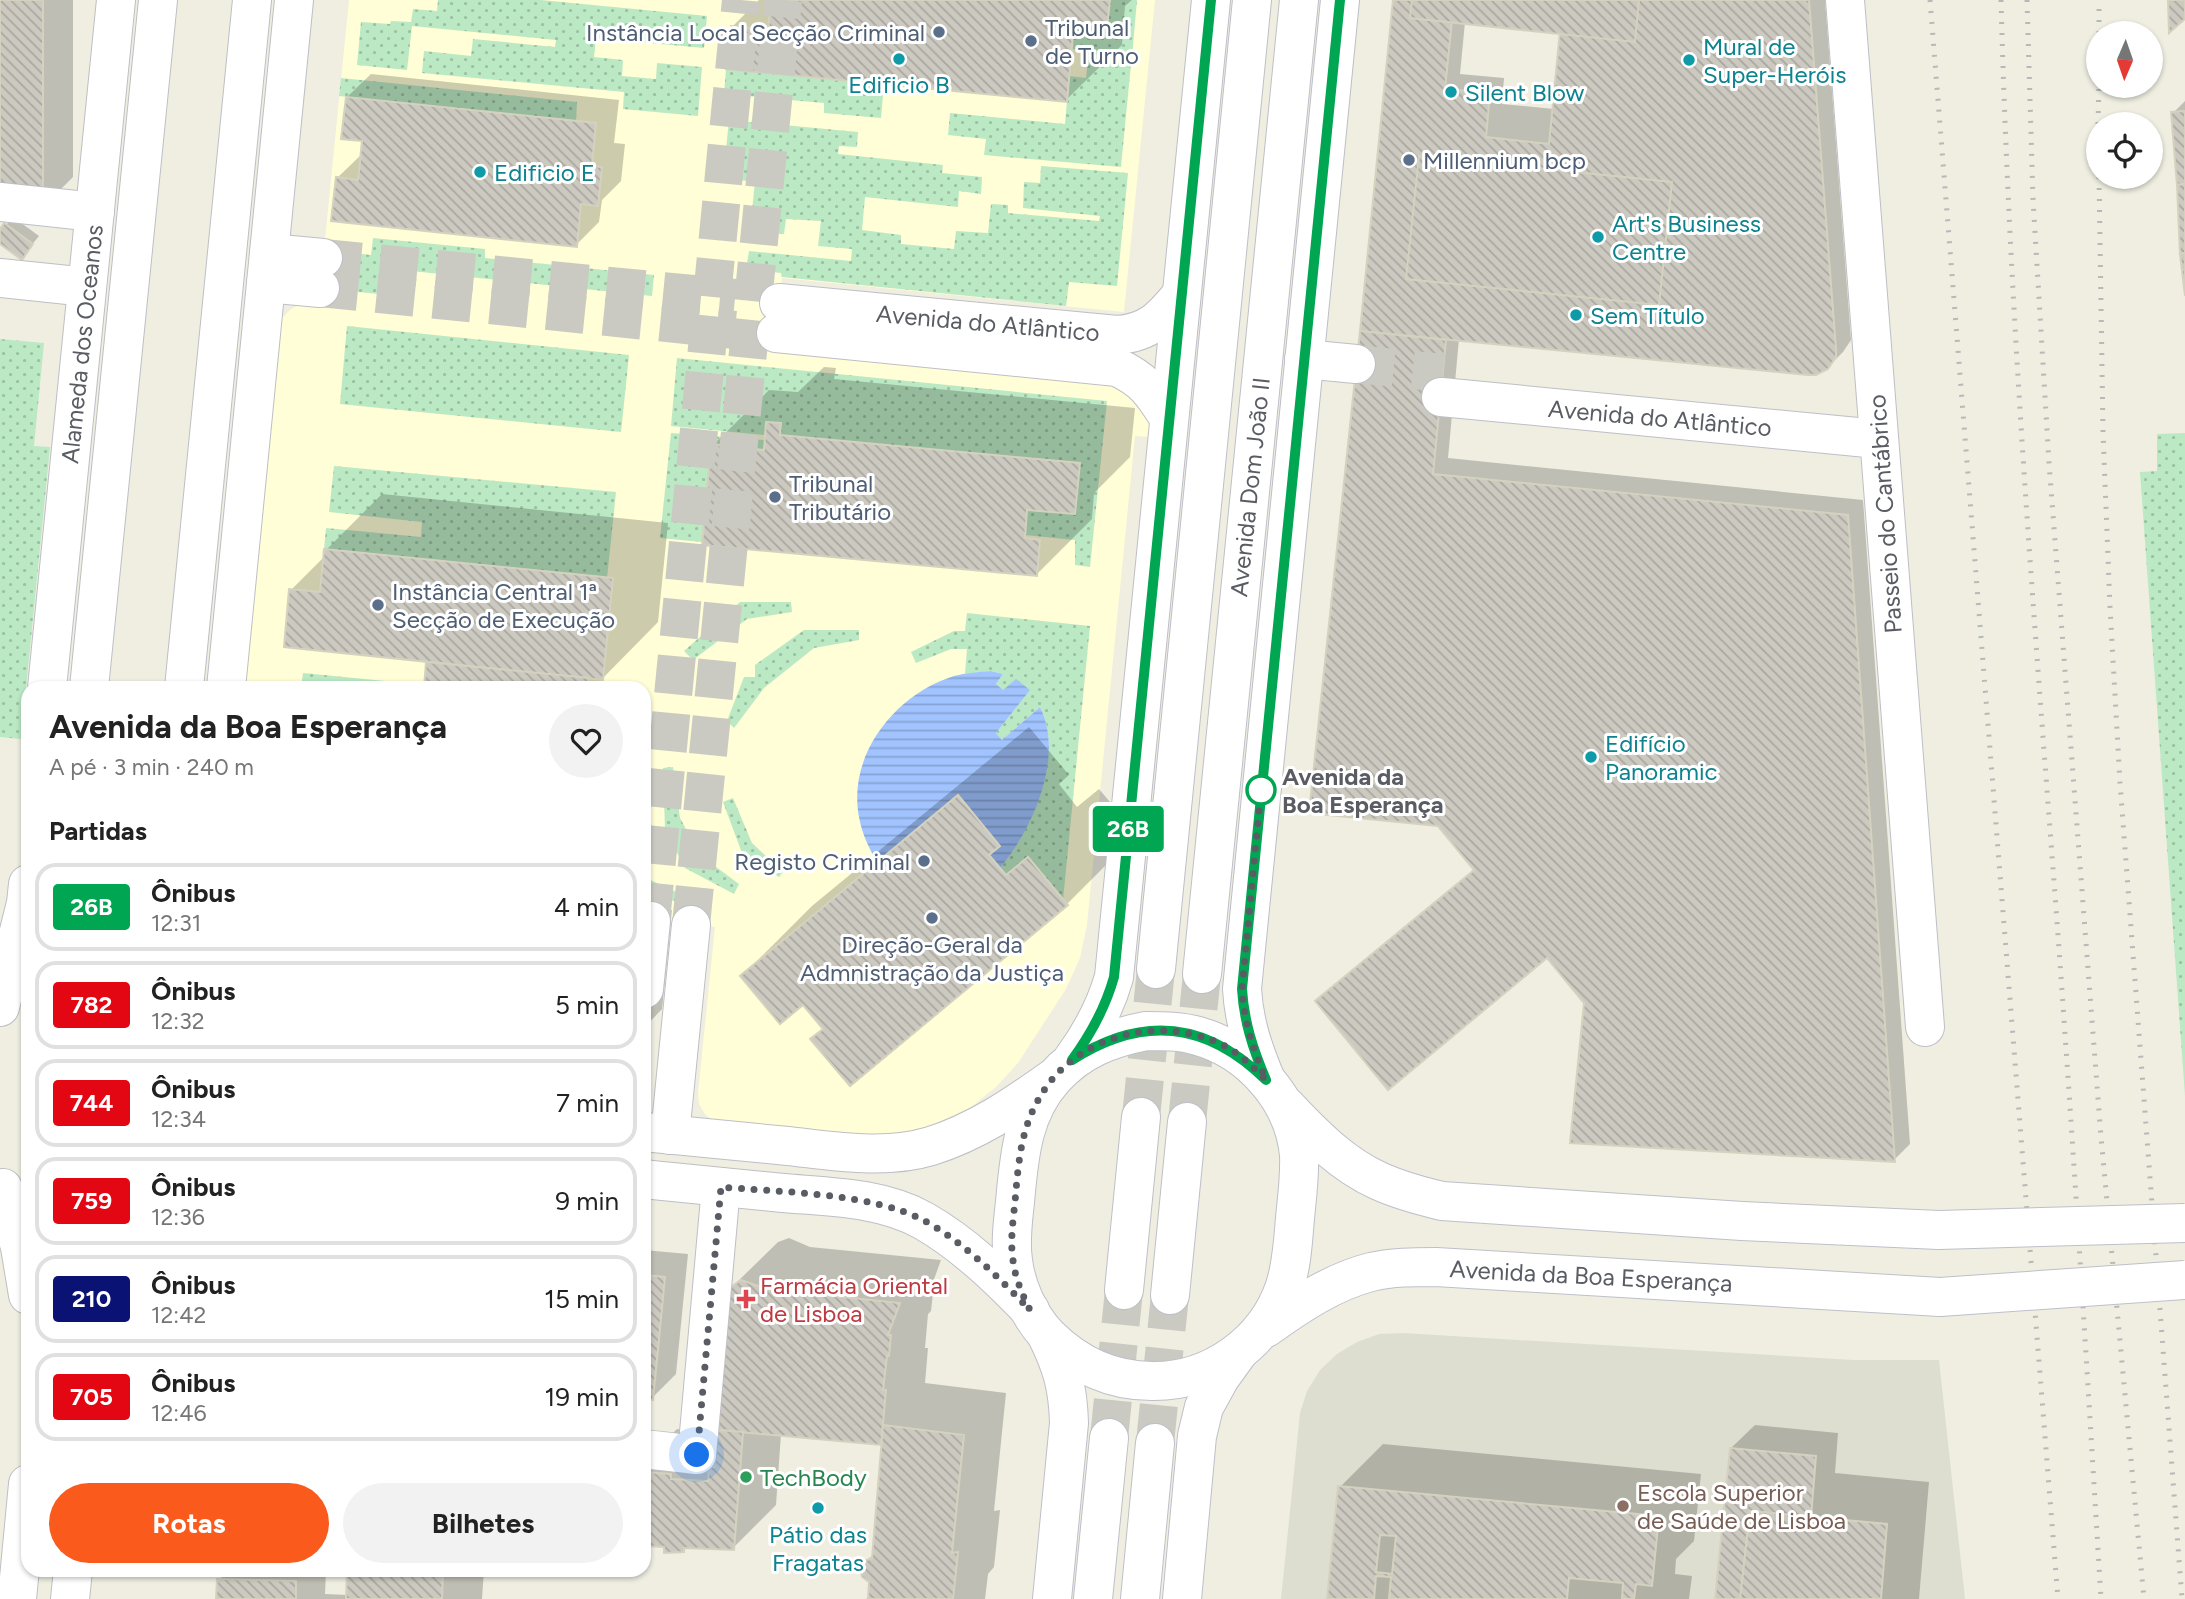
<!DOCTYPE html>
<html lang="pt">
<meta charset="utf-8">
<style>
body{margin:0;font-family:Figtree,sans-serif;background:#f2f2f2;color:#222;height:100vh;display:flex;flex-direction:column;font-size:26px;white-space:nowrap}
*{box-sizing:border-box;margin:0}
p{font-size:23px;color:#767676}
.icon{flex:none;width:38px;height:38px;fill:none;stroke:currentColor;stroke-width:2;stroke-linecap:round;stroke-linejoin:round}
.map{position:relative;flex:1;overflow:hidden}
.drawer{position:absolute;left:21px;top:681px;width:630px;height:896px;display:flex;flex-direction:column;background:#fff;border-radius:21px;box-shadow:0 2px 5px #0004}
.drawer>*{flex:none}
.badge{padding:0 14px;border-radius:5px;font-size:24px;line-height:46px}
.needle{width:46px;rotate:182deg}
.tools{position:absolute;left:2086px;top:21px;display:grid;gap:14px}
.tools a{display:grid;place-items:center;width:77px;height:77px;border-radius:50%;background:#fff;box-shadow:0 2px 5px #0004;font-size:35px}
.you{position:absolute;width:35px;height:35px;margin:-18px;border:5px solid #fff;border-radius:50%;background:#1a73e8;box-shadow:0 0 0 10px #1a73e833}
.map>.badge{position:absolute;translate:-50% -50%;box-shadow:0 0 0 4px #fff}
h2{padding:0 28px;font-size:26px;line-height:63px}
.round{display:grid;place-items:center;flex:none;width:74px;height:74px;border-radius:37px;background:#f2f2f2}
.head{display:flex;align-items:center;justify-content:space-between;height:119px;padding:0 28px}
h1{font-size:33px;font-weight:700;line-height:52px}
.action{display:flex;gap:14px;margin-top:auto;padding:14px 28px}
.action a{flex:1;height:80px;border-radius:42px;background:#fa5b1c;color:#fff;font-size:28px;font-weight:700;line-height:80px;text-align:center}
.action a+a{background:#f2f2f2;color:#222}
ul{padding:0;list-style:none}
li{display:flex;align-items:center;gap:21px;height:88px;margin:0 14px 10px;padding:0 14px;border:4px solid #e0e0e0;border-radius:21px}
li div{flex:1}
li b{display:block;font-size:26px}
li em{font-style:normal}
li .badge{min-width:77px;font-weight:700;text-align:center}
.map>svg:first-child{display:block}
.commercial{fill:#fffed6}
.education{fill:#deded0}
.grass{fill:url(#grass-dots)}
.water{fill:url(#water-rules)}
.shadow{fill:#0003;fill-rule:evenodd}
.building{fill:url(#building-back-hatch);stroke:#d4d2bf;stroke-width:2;fill-rule:evenodd}
.lines{fill:none;stroke-linecap:round;stroke-linejoin:round}
.street-tunnel{stroke:#cacac2;stroke-width:38;stroke-dasharray:38 19;stroke-linecap:butt}
.secondary-tunnel{stroke:#cacac2;stroke-width:38;stroke-dasharray:38 19;stroke-linecap:butt}
.street-casing{stroke:#bebfc6;stroke-width:40}
.secondary-casing{stroke:#bec0c9;stroke-width:40}
.street{stroke:#fff;stroke-width:38}
.secondary{stroke:#fff;stroke-width:38}
.rail{stroke:#b7b8b8;stroke-width:5;stroke-dasharray:2 9;stroke-linecap:butt}
.secondary-bridge-casing{stroke:#bec0c9;stroke-width:40;stroke-linecap:butt}
.secondary-bridge{stroke:#fff;stroke-width:38}
.line-casing{stroke:#fff;stroke-width:16}
.line{stroke:#00a651;stroke-width:10}
.walk{stroke:#5a5c64;stroke-width:7;stroke-dasharray:0 12.6}
.service-dot{fill:#5c6f8a;stroke:#fff;stroke-width:2.5}
.culture-dot{fill:#0f9aa8;stroke:#fff;stroke-width:2.5}
.stop-dot{fill:#fff;stroke:#00a651;stroke-width:3.5}
.health-dot{fill:#e0444e;stroke:#fff;stroke-width:2.5}
.leisure-dot{fill:#2e9e5b;stroke:#fff;stroke-width:2.5}
.education-dot{fill:#8d6e63;stroke:#fff;stroke-width:2.5}
.labels{text-anchor:middle;dominant-baseline:central;stroke-width:6;stroke-linejoin:round;paint-order:stroke}
.service-label{font-size:24px;fill:#4e5e75;stroke:#fff;text-anchor:start}
.culture-label{font-size:24px;fill:#0d838f;stroke:#fff;text-anchor:start}
.street-label{font-size:24px;fill:#5a5c64;stroke:#fff}
.stop-label{font-size:24px;font-weight:bold;fill:#5a5c64;stroke:#fff;text-anchor:start}
.health-label{font-size:24px;fill:#be3a42;stroke:#fff;text-anchor:start}
.leisure-label{font-size:24px;fill:#27864d;stroke:#fff;text-anchor:start}
.education-label{font-size:24px;fill:#785e54;stroke:#fff;text-anchor:start}
</style>
<div class="map">
<svg width="2185" height="1599" viewBox="0 0 2185 1599">
<defs>
<pattern id="grass-dots" width="8" height="8" patternUnits="userSpaceOnUse" patternTransform="scale(1.75)"><rect width="8" height="8" fill="#bbe9c4"/><path d="M2 2h.1M6 6h.1" fill="none" stroke="#9bc0a3" stroke-width="1.8" stroke-linecap="round"/></pattern>
<pattern id="water-rules" width="6" height="5" patternUnits="userSpaceOnUse" patternTransform="scale(1.75)"><rect width="6" height="5" fill="#a1c3ff"/><path d="M0 2.5h6" fill="none" stroke="#86a2d2"/></pattern>
<pattern id="building-back-hatch" width="6" height="6" patternUnits="userSpaceOnUse" patternTransform="scale(1.75)"><rect width="6" height="6" fill="#cccac0"/><path d="M-1 5l2 2M0 0l6 6M5-1l2 2" fill="none" stroke="#a9a7a0"/></pattern>
</defs>
<rect width="100%" height="100%" fill="#efeee1"/>
<path class="commercial" d="M349 0H1155L1124 312 782 278 776 333 1115 377 1152 416 1150 437 1135 436 1087 925 1080 958 1066 989 1018 1063 996 1087 971 1107 921 1130 876 1137 714 1122 705 1114 699 1104 698 1093 715 927 644 920V688H236L279 321 290 310 300 304 319 299Z"/>
<path class="education" d="M1403 1333 1853 1360H1939L1965 1599H1281L1300 1413 1307 1391 1320 1370 1337 1354 1357 1342 1379 1334Z"/>
<g class="grass">
<path d="M438 0H541L707 16 704 48 596 38 594 57 623 60 622 76 656 79 657 63 702 67 698 116 623 109 624 92 422 73 424 51 471 56 473 39 555 47 556 40 412 26 407 70 357 65 361 22 390 24 391 21 411 22 413 9 437 11Z"/>
<path d="M1110 0H1137L1132 57 1088 54V51L1072 49 1074 23 1107 27Z"/>
<path d="M1088 60 1131 64 1121 167 984 155 986 139 948 135 950 113 1065 124 1069 76 1086 78Z"/>
<path d="M726 69 884 84 881 118 824 113V103L724 94Z"/>
<path d="M341 78 577 102 576 121 339 96Z"/>
<path d="M729 120 858 132 857 147 839 146 838 154 943 165 942 173 982 177 981 194 959 191 958 207 865 197 862 230 901 235V244L954 249 956 231 988 233 991 204 1008 205V213L1099 221 1100 216 1023 208 1024 182 1040 183 1041 166 1128 173 1117 286 1069 282 1066 306 782 277 781 273 746 269 749 251 851 261 852 249 818 246 821 221 786 219 784 234 750 230 755 182 723 178Z"/>
<path d="M373 238 485 249V258L654 275 652 296 402 270 399 296 349 291 353 253 371 255Z"/>
<path d="M347 326 629 355 621 432 340 404Z"/>
<path d="M0 339 44 343 34 446 50 447 21 739 0 737Z"/>
<path d="M677 358 1107 401 1090 567 1075 565V540L1025 535 1027 510 1075 514 1080 463 780 435 781 423 767 422 765 435 671 426Z"/>
<path d="M671 433 765 440 764 450 711 445 702 542 660 538Z"/>
<path d="M2185 433V1096L2140 472 2157 471V434Z"/>
<path d="M334 466 616 492 607 578 324 549 326 528 421 537 422 522 329 512Z"/>
<path d="M740 602H791L792 612 747 619 693 660 684 651Z"/>
<path d="M967 613 1090 626 1063 900 1006 875 1000 868C1032 830 1065 756 1040 707L1002 740 996 733 1029 691H1003L996 684 1003 674 991 671 965 674 967 649H951L916 663 911 652 954 631H965Z"/>
<path d="M804 630H859V640L814 648 764 688 734 728 727 721 744 677H755V665Z"/>
<path d="M303 673 406 683V688H301Z"/>
<path d="M673 767 680 818 700 855 739 884 734 894 685 868 665 830 663 768Z"/>
<path d="M733 798 752 843 783 872 779 877 742 853 723 802Z"/>
<path d="M644 877 696 901V907L644 893Z"/>
</g>
<path class="water" d="M991 671 1003 674 996 684 1003 690 1016 679 1030 690 996 733 1002 740 1040 707C1065 756 1033 829 1000 868L989 855 877 862C869 848 862 834 859 817 847 754 896 694 954 676 966 673 979 672 991 671Z"/>
<g class="shadow">
<path d="M0 0H73V177L43 207Z"/>
<path d="M759 0H1132L1125 6 1122 45 1066 100 732 27Z"/>
<path d="M1395 0H1825L1851 340 1843 352 1827 368 1459 339 1448 458 1863 500 1910 1144 1894 1160 1586 1003 1548 956 1317 1001 1333 986 1475 869 1361 332ZM1465 22 1562 33 1554 109 1502 104 1504 78 1460 74Z"/>
<path d="M371 74 619 100 614 143 625 144 621 181 602 200 599 222 576 245 337 178 361 155 364 140 347 97Z"/>
<path d="M2185 101V280L2173 113Z"/>
<path d="M13 217 39 236 22 257 0 241V232Z"/>
<path d="M824 367 836 368 834 379 1135 408 1130 457 1094 493 1092 519 1036 575 713 445 769 390 798 392Z"/>
<path d="M382 494 668 523 658 622 602 679 601 688H426L428 663 430 660 291 590 325 556 326 550Z"/>
<path d="M1029 727 1069 775 1059 784 1077 807 1099 789 1137 834 1067 904 813 1039 824 1028 803 1003 742 976 812 906Z"/>
<path d="M644 907 672 910 662 1009 644 1028Z"/>
<path d="M789 1238 810 1247 941 1260 929 1293H933L931 1311 928 1314 925 1348H928L925 1383 1006 1393 994 1511 1000 1510 994 1567 988 1574 985 1599H866L870 1595 871 1581 865 1562 875 1553 883 1443 781 1434 776 1505 733 1548 688 1546 683 1551 666 1546 644 1544V1431L673 1433 677 1429 713 1432 734 1285 778 1242Z"/>
<path d="M644 1250 688 1254 676 1374 652 1398 644 1397Z"/>
<path d="M1755 1425 1838 1433 1835 1473 1929 1482 1919 1599H1717L1731 1448Z"/>
<path d="M1383 1444 1701 1474 1694 1541 1676 1559 1675 1574 1692 1576 1689 1599H1329L1340 1487Z"/>
<path d="M229 1570H326L325 1594 348 1595V1570H484L482 1599H218L219 1580Z"/>
</g>
<g class="building">
<rect x="0" y="0" width="43" height="209"/>
<path d="M771 0H1110L1107 27 1074 23 1067 102 726 69 731 26 768 30Z"/>
<path d="M1393 0H1454L1445 89 1490 93 1486 137 1549 144 1563 0H1809L1836 349V357L1828 369 1816 375H1808L1360 331Z"/>
<path d="M1412 0H1639L1635 42 1410 18Z"/>
<path d="M2168 0H2185V19L2169 33Z"/>
<path d="M346 97 596 123 592 166 602 167 598 206 581 204 577 247 331 221 336 177 358 180 362 141 341 139Z"/>
<path d="M2185 111V184L2177 185 2171 112Z"/>
<path d="M1419 156 1672 182 1659 305 1406 279Z"/>
<path d="M2185 184V253L2180 254 2177 185Z"/>
<path d="M4 223 33 244 22 260 0 244V229Z"/>
<path d="M2185 253V296L2180 254Z"/>
<path d="M1360 331 1446 340 1433 474 1848 515 1895 1162 1570 1143 1584 1003 1547 958 1388 1090 1315 1001 1474 870 1438 826 1309 813Z"/>
<path d="M766 422 781 423 780 435 1080 463 1075 514 1027 510 1025 538 1040 540 1037 576 702 545 711 444 764 450Z"/>
<path d="M324 549 613 578 603 680 284 647 289 589 320 592Z"/>
<path d="M426 662 589 678 588 688H424Z"/>
<path d="M958 795 1000 846 989 855 1006 875 1028 857 1068 905 850 1086 810 1039 823 1029 803 1005 780 1024 740 976Z"/>
<path d="M644 1275 665 1277 653 1400 644 1399Z"/>
<path d="M741 1280 767 1289 900 1303 888 1335H891L889 1356H887L883 1390H886L881 1445 718 1430 729 1288Z"/>
<path d="M883 1425 964 1435 952 1553 958 1552 953 1599H868L869 1582 862 1577 860 1568 864 1561 872 1558Z"/>
<path d="M718 1430 743 1432 734 1550 684 1548V1552L664 1553V1547L644 1546V1472L671 1474V1479L708 1481 709 1467H714Z"/>
<path d="M1730 1448 1816 1456 1811 1517 1750 1511 1740 1599H1715Z"/>
<path d="M1338 1486 1659 1516 1652 1586 1636 1584 1634 1599H1622L1623 1583 1569 1578 1567 1599H1389L1391 1577 1376 1576 1374 1599H1327ZM1380 1535 1396 1536 1392 1574 1376 1572Z"/>
<path d="M1750 1511 1887 1524 1881 1599H1740Z"/>
<path d="M347 1570H443L442 1599H346Z"/>
<path d="M217 1579 296 1581V1599H216Z"/>
</g>
<g class="lines">
<g class="street-tunnel">
<path d="M323 258 735 298"/>
<path d="M320 288 735 330"/>
<path d="M1356 364 1443 373"/>
<path d="M651 921 741 0"/>
<path d="M691 925 783 0"/>
</g>
<g class="secondary-tunnel">
<path d="M1141 1117 1156 969"/>
<path d="M1187 1122 1202 974"/>
<path d="M1109 1438 1124 1290"/>
<path d="M1155 1443 1170 1295"/>
</g>
<defs>
<g id="street">
<path d="M1845 0 1925 1027"/>
<path d="M0 202 95 212"/>
<path d="M269 253 323 258"/>
<path d="M0 278 87 287"/>
<path d="M266 283 320 288"/>
<path d="M779 303 1117 335C1149 333 1162 318 1181 295"/>
<path d="M776 333 1117 367C1146 381 1152 392 1169 418"/>
<path d="M1304 359 1356 364"/>
<path d="M1441 397 1878 439"/>
<path d="M47 688 116 0"/>
<path d="M89 688 158 0"/>
<path d="M184 688 252 0"/>
<path d="M226 688 294 0"/>
<path d="M644 989 651 921"/>
<path d="M0 1007 26 903 28 884"/>
<path d="M1072 1060C1091 1034 1105 1009 1114 977L1211 0"/>
<path d="M1266 1080C1253 1049 1244 1022 1242 989L1340 0"/>
<path d="M644 1132C692 1137 740 1141 788 1146 834 1151 885 1160 931 1146 976 1132 1014 1106 1052 1079"/>
<path d="M670 1135 691 925"/>
<path d="M644 1179C690 1184 736 1188 783 1193 829 1197 882 1197 924 1221 964 1244 998 1277 1030 1310"/>
<path d="M3 1188 20 1247 28 1295"/>
<path d="M644 1449 697 1455 721 1187"/>
<path d="M17 1599 28 1484"/>
<path d="M70 1599 73 1570"/>
</g>
<g id="secondary">
<path d="M1156 969 1252 0"/>
<path d="M1202 974 1299 0"/>
<path d="M1146 1031C1164 1031 1181 1031 1198 1036 1251 1051 1294 1100 1299 1155 1300 1176 1297 1197 1295 1218 1293 1241 1292 1264 1285 1286 1266 1343 1211 1382 1152 1381 1111 1381 1077 1365 1048 1336 1029 1316 1016 1287 1013 1260 1010 1241 1013 1221 1015 1202 1019 1158 1022 1113 1054 1078 1079 1050 1110 1038 1146 1031Z"/>
<path d="M1286 1106C1313 1135 1343 1165 1379 1181 1399 1190 1421 1196 1442 1201L1742 1221 1939 1230"/>
<path d="M1124 1290 1141 1117"/>
<path d="M1170 1295 1187 1122"/>
<path d="M1266 1328C1298 1305 1332 1282 1371 1272 1392 1267 1414 1267 1436 1267L1940 1297"/>
<path d="M1046 1334C1062 1366 1068 1387 1069 1423L1052 1599"/>
<path d="M1093 1599 1109 1438"/>
<path d="M1140 1599 1155 1443"/>
<path d="M1182 1599 1197 1436 1204 1407 1220 1378 1238 1353"/>
</g>
</defs>
<use href="#street" class="street-casing"/>
<use href="#secondary" class="secondary-casing"/>
<use href="#street" class="street"/>
<use href="#secondary" class="secondary"/>
<g class="rail">
<path d="M1930 0 2058 1599"/>
<path d="M2001 0C2009 303 2033 606 2056 908 2073 1138 2087 1369 2101 1599"/>
<path d="M2027 0 2033 199 2049 463 2101 1137 2144 1599"/>
<path d="M2099 33V0"/>
<path d="M2098 124 2099 86"/>
<path d="M2099 177 2103 432 2110 607 2120 783 2182 1599"/>
</g>
<defs>
<g id="secondary-bridge">
<path d="M1939 1230 2185 1223"/>
<path d="M1940 1297 2185 1280"/>
</g>
</defs>
<use href="#secondary-bridge" class="secondary-bridge-casing"/>
<use href="#secondary-bridge" class="secondary-bridge"/>
</g>
<g class="lines">
<defs>
<path id="line" d="M1211 0 1114 977C1105 1009 1091 1034 1072 1060 1142 1015 1206 1021 1266 1080 1253 1049 1244 1022 1242 989L1340 0"/>
</defs>
<use href="#line" class="line-casing"/>
<use href="#line" class="line"/>
<path class="walk" d="M697 1455 721 1187C779 1192 872 1193 923 1220 964 1242 998 1277 1030 1310 1022 1294 1015 1278 1013 1260 1010 1241 1013 1221 1015 1202 1018 1168 1020 1134 1036 1104 1070 1036 1159 1012 1225 1046 1241 1055 1253 1067 1266 1080 1253 1049 1244 1022 1242 989L1261 790"/>
</g>
<g class="service-dot">
<circle cx="939" cy="32" r="7"/>
<circle cx="1031" cy="41" r="7"/>
<circle cx="1409" cy="160" r="7"/>
<circle cx="775" cy="497" r="7"/>
<circle cx="378" cy="605" r="7"/>
<circle cx="924" cy="861" r="7"/>
<circle cx="932" cy="918" r="7"/>
</g>
<g class="culture-dot">
<circle cx="899" cy="59" r="7"/>
<circle cx="1689" cy="60" r="7"/>
<circle cx="1451" cy="92" r="7"/>
<circle cx="480" cy="172" r="7"/>
<circle cx="1598" cy="237" r="7"/>
<circle cx="1576" cy="315" r="7"/>
<circle cx="1591" cy="757" r="7"/>
<circle cx="818" cy="1508" r="7"/>
</g>
<circle class="stop-dot" cx="1261" cy="790" r="14"/>
<path class="health-dot" d="M742.5 1288.5h7v7h7v7h-7v7h-7v-7h-7v-7h7z"/>
<circle class="leisure-dot" cx="746" cy="1477" r="7"/>
<circle class="education-dot" cx="1623" cy="1506" r="7"/>
<g class="labels">
<g class="service-label">
<text x="1045" y="27">Tribunal<tspan x="1045" dy="28">de Turno</tspan></text>
<text x="925" y="32" text-anchor="end">Instância Local Secção Criminal</text>
<text x="1423" y="160">Millennium bcp</text>
<text x="789" y="483">Tribunal<tspan x="789" dy="28">Tributário</tspan></text>
<text x="392" y="591">Instância Central 1ª<tspan x="392" dy="28">Secção de Execução</tspan></text>
<text x="910" y="861" text-anchor="end">Registo Criminal</text>
<text x="932" y="944" text-anchor="middle">Direção-Geral da<tspan x="932" dy="28">Admnistração da Justiça</tspan></text>
</g>
<g class="culture-label">
<text x="1703" y="46">Mural de<tspan x="1703" dy="28">Super-Heróis</tspan></text>
<text x="899" y="84" text-anchor="middle">Edificio B</text>
<text x="1465" y="92">Silent Blow</text>
<text x="494" y="172">Edificio E</text>
<text x="1612" y="223">Art's Business<tspan x="1612" dy="28">Centre</tspan></text>
<text x="1590" y="315">Sem Título</text>
<text x="1605" y="743">Edifício<tspan x="1605" dy="28">Panoramic</tspan></text>
<text x="818" y="1534" text-anchor="middle">Pátio das<tspan x="818" dy="28">Fragatas</tspan></text>
</g>
<g class="street-label">
<text transform="translate(988 323) rotate(5)">Avenida do Atlântico</text>
<text transform="translate(82 344) rotate(-84)">Alameda dos Oceanos</text>
<text transform="translate(1660 418) rotate(5)">Avenida do Atlântico</text>
<text transform="translate(1250 487) rotate(-84)">Avenida Dom João II</text>
<text transform="translate(1885 514) rotate(-94)">Passeio do Cantábrico</text>
<text transform="translate(1591 1276) rotate(3)">Avenida da Boa Esperança</text>
</g>
<g class="stop-label">
<text x="1282" y="776">Avenida da<tspan x="1282" dy="28">Boa Esperança</tspan></text>
</g>
<g class="health-label">
<text x="760" y="1285">Farmácia Oriental<tspan x="760" dy="28">de Lisboa</tspan></text>
</g>
<g class="leisure-label">
<text x="760" y="1477">TechBody</text>
</g>
<g class="education-label">
<text x="1637" y="1492">Escola Superior<tspan x="1637" dy="28">de Saúde de Lisboa</tspan></text>
</g>
</g>
</svg>
<div class="tools">
<a><svg class="needle" viewBox="-14 -14 28 28"><path d="M0-13l5 13h-10z" fill="#e53935"/><path d="M0 13l5-13h-10z" fill="#767676"/></svg></a>
<a><svg class="icon" aria-label="locate" viewBox="0 0 24 24"><circle cx="12" cy="12" r="6"/><path d="M12 2v4M12 18v4M2 12h4M18 12h4"/></svg></a>
</div>
<div class="you" style="left:697px;top:1455px"></div>
<b class="badge" style="left:1128px;top:829px;background:#00a651;color:#fff">26B</b>
<section class="drawer">
<div class="head"><div><h1>Avenida da Boa Esperança</h1><p>A pé · 3 min · 240 m</p></div><a class="round"><svg class="icon" aria-label="heart" viewBox="0 0 24 24"><path d="M12 20l-8-8c-3-5 5-10 8-4 3-6 11-1 8 4z"/></svg></a></div>
<h2>Partidas</h2>
<ul>
<li><span class="badge" style="background:#00a651;color:#fff">26B</span><div><b>Ônibus</b><p>12:31</p></div><em>4 min</em></li>
<li><span class="badge" style="background:#e30613;color:#fff">782</span><div><b>Ônibus</b><p>12:32</p></div><em>5 min</em></li>
<li><span class="badge" style="background:#e30613;color:#fff">744</span><div><b>Ônibus</b><p>12:34</p></div><em>7 min</em></li>
<li><span class="badge" style="background:#e30613;color:#fff">759</span><div><b>Ônibus</b><p>12:36</p></div><em>9 min</em></li>
<li><span class="badge" style="background:#0a1274;color:#fff">210</span><div><b>Ônibus</b><p>12:42</p></div><em>15 min</em></li>
<li><span class="badge" style="background:#e30613;color:#fff">705</span><div><b>Ônibus</b><p>12:46</p></div><em>19 min</em></li>
</ul>
<div class="action"><a>Rotas</a><a>Bilhetes</a></div>
</section>
</div>
